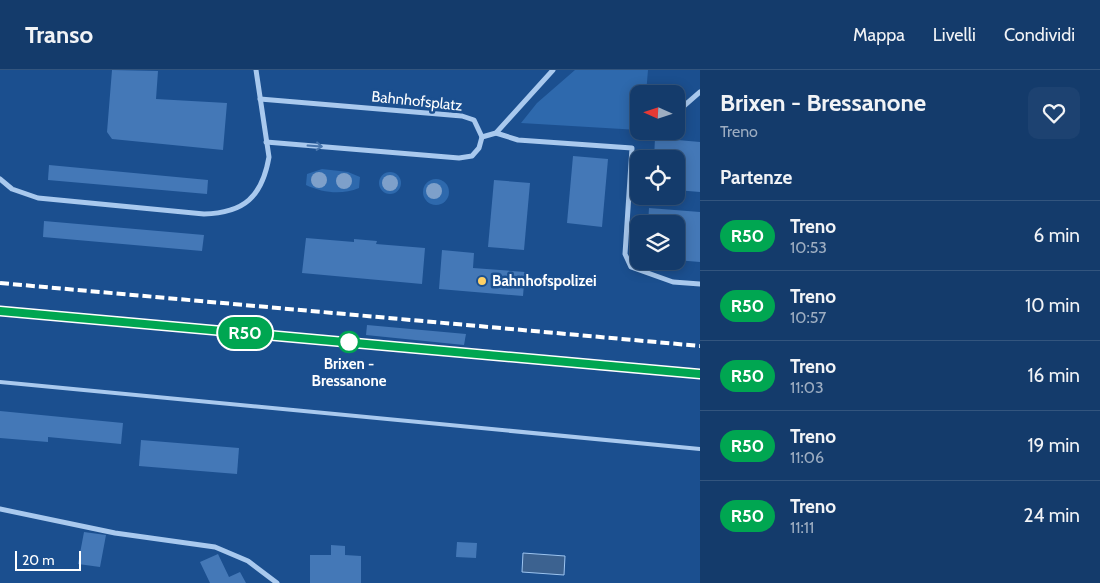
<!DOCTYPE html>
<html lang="it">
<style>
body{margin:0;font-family:Cabin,sans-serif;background:#1d4271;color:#f1f3f6;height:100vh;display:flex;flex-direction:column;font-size:19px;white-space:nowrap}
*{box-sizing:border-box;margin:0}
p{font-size:16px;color:#9dadc1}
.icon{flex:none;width:28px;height:28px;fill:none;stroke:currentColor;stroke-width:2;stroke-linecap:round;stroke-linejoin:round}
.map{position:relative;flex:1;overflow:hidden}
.side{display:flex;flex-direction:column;background:#143b6b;width:400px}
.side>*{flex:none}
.badge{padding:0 10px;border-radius:16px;font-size:18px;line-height:32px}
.needle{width:32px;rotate:273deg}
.tools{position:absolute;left:630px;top:15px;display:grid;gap:10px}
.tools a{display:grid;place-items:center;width:55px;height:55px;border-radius:10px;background:#143b6b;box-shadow:0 2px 12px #0003,0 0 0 1px #33557e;font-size:25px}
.scale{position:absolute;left:15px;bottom:12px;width:66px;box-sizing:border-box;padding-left:5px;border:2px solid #fff;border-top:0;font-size:14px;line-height:18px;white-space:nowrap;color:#fff;-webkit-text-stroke:4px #1b4f8f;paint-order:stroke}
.map>.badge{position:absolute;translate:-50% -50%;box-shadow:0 0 0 2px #fff}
h2{padding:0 20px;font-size:19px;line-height:45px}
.round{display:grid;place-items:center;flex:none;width:52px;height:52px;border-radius:10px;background:#1d4271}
.head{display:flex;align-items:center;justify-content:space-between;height:85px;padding:0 20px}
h1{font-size:24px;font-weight:800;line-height:38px}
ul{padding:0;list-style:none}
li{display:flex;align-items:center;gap:15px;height:70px;padding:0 20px;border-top:1px solid #33557e}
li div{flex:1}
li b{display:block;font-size:19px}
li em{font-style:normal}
li .badge{min-width:55px;font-weight:700;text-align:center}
header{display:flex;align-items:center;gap:30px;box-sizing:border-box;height:70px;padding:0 25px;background:#143b6b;border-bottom:1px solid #33557e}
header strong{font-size:24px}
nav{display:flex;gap:28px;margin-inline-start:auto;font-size:18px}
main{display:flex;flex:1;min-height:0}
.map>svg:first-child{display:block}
.green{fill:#2e69ad}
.water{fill:#3c6290;stroke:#9cc4f0}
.building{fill:#4478b7}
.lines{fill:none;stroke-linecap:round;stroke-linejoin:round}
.service{stroke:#a9c9ee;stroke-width:4}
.minor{stroke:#a9c9ee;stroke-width:5}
.rail{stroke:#fff;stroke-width:4;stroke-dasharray:9 4;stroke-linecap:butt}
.tree{fill:#7ea0ca}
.oneway{stroke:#4674ac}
.line-casing{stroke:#fff;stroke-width:11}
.line{stroke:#00a651;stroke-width:8}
.poi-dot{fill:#ffd166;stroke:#1b4f8f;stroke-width:2}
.stop-dot{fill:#fff;stroke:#00a651;stroke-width:2.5}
.labels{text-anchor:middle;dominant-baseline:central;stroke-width:5;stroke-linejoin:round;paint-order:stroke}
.street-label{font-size:15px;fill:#fff;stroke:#1b4f8f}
.poi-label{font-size:15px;font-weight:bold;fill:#fff;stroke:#1b4f8f;text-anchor:start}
.stop-label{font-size:15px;font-weight:bold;fill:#fff;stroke:#1b4f8f}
</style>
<header>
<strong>Transo</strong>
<nav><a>Mappa</a><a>Livelli</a><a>Condividi</a></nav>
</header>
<main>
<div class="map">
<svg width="700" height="513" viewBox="0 0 700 513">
<rect width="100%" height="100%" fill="#1b4f8f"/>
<g class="green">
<path d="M575 0H648L646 24H639V60L521 53 537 33Z"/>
<path d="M322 99 348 102 360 107 359 118C342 125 323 123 306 115L307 104Z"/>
<circle cx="390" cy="113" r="11"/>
<circle cx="436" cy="122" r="13"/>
</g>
<path class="water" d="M523 483 565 486 564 505 522 502Z"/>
<g class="building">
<path d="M112 0 158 1 156 29 227 33 223 80 112 69 107 62Z"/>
<path d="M655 68 700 72V122L676 120V89H654Z"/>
<path d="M573 86 608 89 602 157 567 153Z"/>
<path d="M49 95 208 110 207 124 48 110Z"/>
<path d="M494 110 530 113 524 180 488 177Z"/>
<path d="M649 138 700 142V192L676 190V154H648Z"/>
<path d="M44 151 204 165 202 181 43 167Z"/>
<path d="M306 168 354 172V169L377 171 376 174 425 178 422 214 302 203Z"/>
<path d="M442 180 474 183 473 198 525 202 523 226 439 219Z"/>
<path d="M367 255 466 264 464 275 366 265Z"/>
<path d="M0 341 123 353 121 374 48 367V372L0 368Z"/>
<path d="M141 370 239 378 237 404 139 396Z"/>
<path d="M84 462 106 465 100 497 78 494Z"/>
<path d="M457 472 477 473 476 488 456 487Z"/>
<path d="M331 475 345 476V485L361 486V513H310V485H331Z"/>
<path d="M218 484 229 507 240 502 246 513H210L200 492Z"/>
</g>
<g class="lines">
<path class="service" d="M0 312 700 379"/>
<g class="minor">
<path d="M260 29 462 46 474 50 482 67 479 78 472 86 459 88 266 72"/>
<path d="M677 42 700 22"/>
<path d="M496 63 518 70 632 78 625 184 631 197 673 212 700 214"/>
<path d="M482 67 496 63 553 0"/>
<path d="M0 109 12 119 38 128 204 144C244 143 262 127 269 87L256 0"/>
<path d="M0 439 115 463 215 477 248 491 277 513"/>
</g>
<g class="rail">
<path d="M0 213 700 276"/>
<path d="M0 241 700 304"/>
</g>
</g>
<g class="tree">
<circle cx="319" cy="110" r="8"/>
<circle cx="344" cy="111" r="8"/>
<circle cx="390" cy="113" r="8"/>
<circle cx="434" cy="121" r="8"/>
</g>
<defs><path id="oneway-shaft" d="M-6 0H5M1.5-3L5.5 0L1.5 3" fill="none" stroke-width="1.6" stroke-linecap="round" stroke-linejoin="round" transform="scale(1.25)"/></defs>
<use class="oneway" href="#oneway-shaft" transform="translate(315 76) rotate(4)"/>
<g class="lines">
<defs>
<path id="line" d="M0 241 700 304"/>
</defs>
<use href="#line" class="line-casing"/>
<use href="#line" class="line"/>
</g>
<circle class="poi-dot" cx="482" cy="211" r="5"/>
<circle class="stop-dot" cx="349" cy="272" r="10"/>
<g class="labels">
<g class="street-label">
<text transform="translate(417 31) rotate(6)">Bahnhofsplatz</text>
</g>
<g class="poi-label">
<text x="492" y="211">Bahnhofspolizei</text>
</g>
<g class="stop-label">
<text x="349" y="294">Brixen -<tspan x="349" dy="17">Bressanone</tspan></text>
</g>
</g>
</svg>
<div class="tools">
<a><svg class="needle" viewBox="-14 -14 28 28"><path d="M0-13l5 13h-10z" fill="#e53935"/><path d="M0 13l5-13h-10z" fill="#9dadc1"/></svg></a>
<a><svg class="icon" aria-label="locate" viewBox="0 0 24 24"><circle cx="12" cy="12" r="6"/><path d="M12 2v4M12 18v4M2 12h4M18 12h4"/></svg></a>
<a><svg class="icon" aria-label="layers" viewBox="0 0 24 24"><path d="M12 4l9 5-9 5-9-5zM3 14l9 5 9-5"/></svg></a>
</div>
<div class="scale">20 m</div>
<b class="badge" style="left:245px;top:263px;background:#00a651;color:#fff">R50</b>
</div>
<section class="side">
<div class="head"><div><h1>Brixen - Bressanone</h1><p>Treno</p></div><a class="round"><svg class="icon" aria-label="heart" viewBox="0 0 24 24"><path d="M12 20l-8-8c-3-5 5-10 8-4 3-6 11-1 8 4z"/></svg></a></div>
<h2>Partenze</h2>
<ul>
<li><span class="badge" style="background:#00a651;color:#fff">R50</span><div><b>Treno</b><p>10:53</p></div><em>6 min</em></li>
<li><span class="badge" style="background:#00a651;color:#fff">R50</span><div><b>Treno</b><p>10:57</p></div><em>10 min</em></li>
<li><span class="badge" style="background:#00a651;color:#fff">R50</span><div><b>Treno</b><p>11:03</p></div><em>16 min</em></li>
<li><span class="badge" style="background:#00a651;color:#fff">R50</span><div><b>Treno</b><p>11:06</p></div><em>19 min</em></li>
<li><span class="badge" style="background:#00a651;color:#fff">R50</span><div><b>Treno</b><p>11:11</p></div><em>24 min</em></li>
</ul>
</section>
</main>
